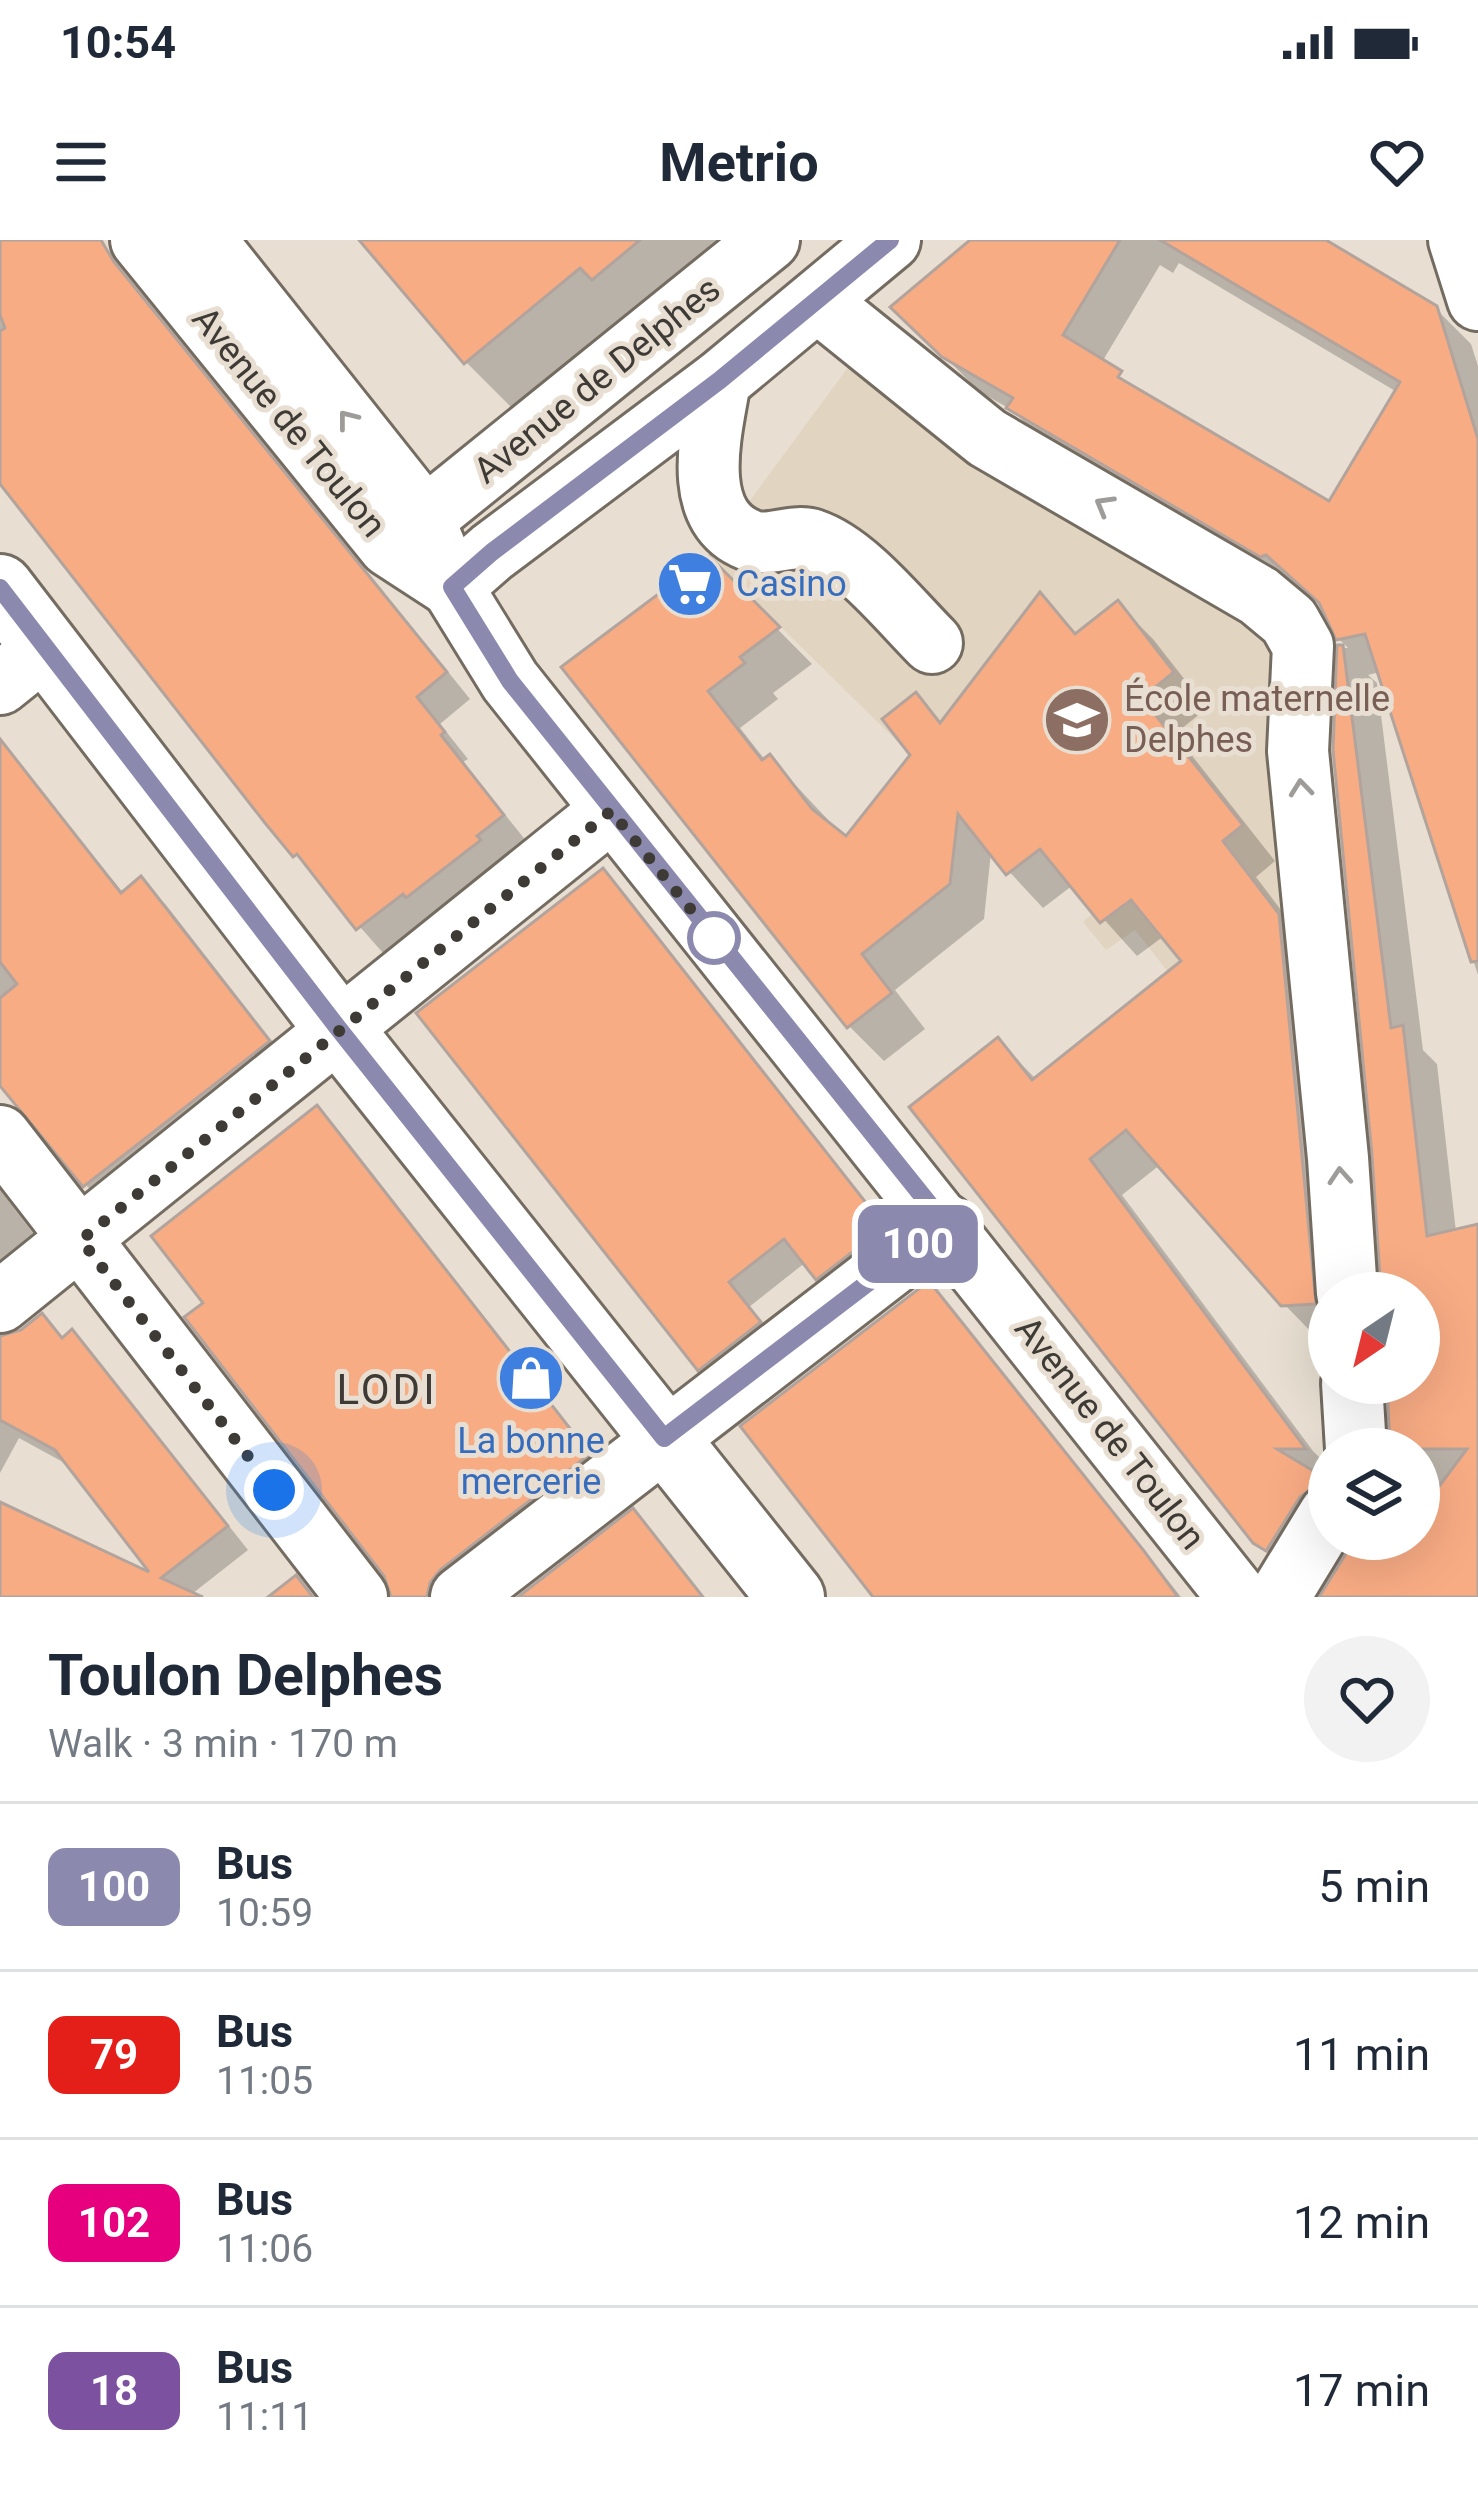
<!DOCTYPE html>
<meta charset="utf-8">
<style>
body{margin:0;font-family:Roboto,sans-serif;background:#f2f2f3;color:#1f2937;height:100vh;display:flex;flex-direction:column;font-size:45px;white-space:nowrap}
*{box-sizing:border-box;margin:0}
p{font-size:39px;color:#747a83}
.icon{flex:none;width:66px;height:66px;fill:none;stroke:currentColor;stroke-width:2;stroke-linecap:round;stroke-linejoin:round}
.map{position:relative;height:1357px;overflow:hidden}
.details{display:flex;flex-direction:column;background:#fff;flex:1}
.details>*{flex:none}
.badge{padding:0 24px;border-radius:18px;font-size:42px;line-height:78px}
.needle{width:78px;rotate:215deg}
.fabs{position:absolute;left:1308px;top:1032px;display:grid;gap:24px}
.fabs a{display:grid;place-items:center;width:132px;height:132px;border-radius:50%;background:#fff;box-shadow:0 12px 48px #0002;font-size:60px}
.you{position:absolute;width:60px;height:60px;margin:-30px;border:9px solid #fff;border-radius:50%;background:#1a73e8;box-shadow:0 0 0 18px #1a73e833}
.map>.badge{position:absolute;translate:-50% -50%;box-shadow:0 0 0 6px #fff}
.round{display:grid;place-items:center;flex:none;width:126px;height:126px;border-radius:63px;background:#f2f2f3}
.head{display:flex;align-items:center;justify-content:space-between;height:204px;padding:0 48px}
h1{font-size:57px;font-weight:700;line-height:90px}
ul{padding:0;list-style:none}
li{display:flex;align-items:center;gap:36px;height:168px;padding:0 48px;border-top:3px solid #e0e1e3}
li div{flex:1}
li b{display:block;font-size:45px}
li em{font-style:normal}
li .badge{min-width:132px;font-weight:700;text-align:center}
.status{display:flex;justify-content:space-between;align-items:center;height:84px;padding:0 60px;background:#fff;direction:ltr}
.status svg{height:33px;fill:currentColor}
header{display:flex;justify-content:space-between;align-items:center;height:156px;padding:0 48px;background:#fff;font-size:54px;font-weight:700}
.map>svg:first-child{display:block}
.built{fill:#e1d4c0}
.shadow{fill:#0003;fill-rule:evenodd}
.building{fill:#f8ac84;stroke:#b2a49c;stroke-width:3}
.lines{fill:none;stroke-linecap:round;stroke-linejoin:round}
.minor-casing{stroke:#746c61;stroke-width:66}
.major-casing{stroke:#746c61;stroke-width:72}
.minor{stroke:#fff;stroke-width:60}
.major{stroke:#fff;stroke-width:66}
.oneway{stroke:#9e9c9a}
.line-casing{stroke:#fff;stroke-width:27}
.line{stroke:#8c89af;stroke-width:18}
.walk{stroke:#3e3a35;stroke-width:12;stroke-dasharray:0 21.6}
.stop-dot{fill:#fff;stroke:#8c89af;stroke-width:6}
.labels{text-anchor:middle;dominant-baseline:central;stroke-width:10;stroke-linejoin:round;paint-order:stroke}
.street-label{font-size:36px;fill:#3e3a35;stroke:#e8dfd2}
.shop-label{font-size:36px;fill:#366cbe;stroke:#e8dfd2;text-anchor:start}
.education-label{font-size:36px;fill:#785e54;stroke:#e8dfd2;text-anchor:start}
.quarter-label{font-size:42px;letter-spacing:3px;fill:#3e3a35;stroke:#e8dfd2}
</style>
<div class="status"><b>10:54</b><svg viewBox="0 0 49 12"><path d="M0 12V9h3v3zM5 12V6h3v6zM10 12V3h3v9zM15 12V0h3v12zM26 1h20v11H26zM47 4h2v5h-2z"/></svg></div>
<header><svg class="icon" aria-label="menu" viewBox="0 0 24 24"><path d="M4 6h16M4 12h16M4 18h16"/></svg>Metrio<svg class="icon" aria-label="heart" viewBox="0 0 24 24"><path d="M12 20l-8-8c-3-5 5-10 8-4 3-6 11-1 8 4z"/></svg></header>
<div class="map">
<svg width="1478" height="1357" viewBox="0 0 1478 1357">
<rect width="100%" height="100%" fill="#e8dfd2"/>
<path class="built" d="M852 122 1254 386 1277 415 1304 748 1228 808 1135 690 1106 710 1083 682 1092 674 1040 609 1006 635 912 516 709 316Z"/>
<g class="shadow">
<path d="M0 0H100L470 459 440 484 468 519 463 522 527 602 434 681 430 677 383 713 267 581 0 238Z"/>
<path d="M364 0H763L535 191 466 122Z"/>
<path d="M975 0H1320L1435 68 1471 104 1478 126V735L1380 432 1368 435 1377 443 1423 810 1437 824 1456 992 1478 987V1357H1323L1358 1299H1419V1209H1393L1389 1143H1419V1053H1384L1340 408H1348L1338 398 1324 367 1303 349 1298 350 1045 202 1012 170 980 152 895 67ZM1179 23 1397 152 1330 265 1141 154 1102 122 1160 25 1173 33Z"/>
<path d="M709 320 812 424 773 453 778 459 740 488 766 521 770 518 847 600 914 515 915 456 943 484 1041 357 1078 395 1118 364 1153 399 1207 468 1175 494 1275 621 1256 637 1313 712 1329 1099 1319 1100 1284 1064 1161 924 1122 955 1313 1211 1329 1227V1299L1297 1343 1261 1306 998 801 1037 840 1185 721 1164 696 1137 716 1073 645 1043 668 991 612 984 679 895 750 925 789 884 821 849 786 565 427Z"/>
<path d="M0 500 124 654 141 640 166 665 293 828 111 971 86 945 0 837Z"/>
<path d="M603 632 626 655 905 1011 841 1060 806 1022 749 1067 781 1106 723 1152 700 1129Z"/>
<path d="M317 869 340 892 610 1238 459 1357H394L388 1335 207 1063Z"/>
<path d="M0 950 49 1014 0 1062Z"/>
<path d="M928 1045 951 1067 1181 1357H877L744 1186Z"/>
<path d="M41 1077 64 1100 72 1093 94 1116 248 1310 188 1357H0V1266L160 1340 72 1227 19 1198 0 1233V1098L7 1099Z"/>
</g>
<g class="building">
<path d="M0 0H101L114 22 447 432 417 457 445 492 441 495 504 575 477 596 481 600 406 658 403 654 356 690 297 614 293 617 265 583 0 244V91L5 88 0 75Z"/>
<path d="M359 0H640L592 40 580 28 464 124Z"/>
<path d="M970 0H1120L1063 95 1122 131 1118 137 1329 261 1400 142 1160 0H1326L1437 66 1478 199V721L1471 722 1365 394 1336 400 1319 363 1266 315 1260 317 1006 168 1013 158 942 117 890 67Z"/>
<path d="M709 316 780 387 740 417 745 423 708 451 762 520 770 514 812 569 846 596 910 515 882 479 916 452 940 483 1040 352 1075 394 1118 360 1174 432 1142 458 1243 585 1223 601 1279 674 1316 1064 1281 1066 1126 890 1090 919 1306 1209H1277L1325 1238 1300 1257 1266 1311 1253 1303 909 867 998 797 1032 840 1181 721 1131 660 1100 683 1040 609 1006 635 958 574 950 644 862 714 892 753 847 788 561 427Z"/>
<path d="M1337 405H1343L1391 788 1403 785 1427 996 1478 984V1357H1319L1355 1299H1419V1273L1467 1209H1390L1387 1143H1419V1053H1381L1372 915 1333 510Z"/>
<path d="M0 499 121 653 141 636 270 801 83 947 0 846V758L17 744 0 722Z"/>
<path d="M603 628 885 987 816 1040 784 999 729 1042 761 1082 698 1131 416 773Z"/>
<path d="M317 865 590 1214 440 1330 430 1343 427 1357H391L384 1336 184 1077 203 1063 151 996Z"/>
<path d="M929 1041 1144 1311 1178 1357H873L740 1186Z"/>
<path d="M42 1073 62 1098 72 1089 228 1286 161 1338 203 1357H0V1262L149 1332 55 1210 0 1180V1096L21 1090Z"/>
<path d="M633 1268 703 1357H518Z"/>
<path d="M296 1335 313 1357H268Z"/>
</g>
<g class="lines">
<defs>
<g id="minor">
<path d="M141 0 389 306 452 347"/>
<path d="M205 0 420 271 452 347 510 441 1238 1357"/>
<path d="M1459 0 1478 60"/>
<path d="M817 61 987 198 1259 356 1289 381 1303 406 1298 511 1338 918 1347 1053"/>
<path d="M720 141C712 190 688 276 749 300 768 308 794 293 813 300 855 314 900 371 932 403"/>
<path d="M420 271 442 264 769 0"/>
<path d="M452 347 492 312 720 141 890 0"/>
<path d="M0 444 46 407"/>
<path d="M0 896 357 1357"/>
<path d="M0 1062 611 571"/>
<path d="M1352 1143 1356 1209"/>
<path d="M461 1357 945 984"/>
<path d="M1279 1357 1329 1275"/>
</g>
<path id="major" d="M0 348 338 788 791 1357"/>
</defs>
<use href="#minor" class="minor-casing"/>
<use href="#major" class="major-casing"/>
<use href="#minor" class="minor"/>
<use href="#major" class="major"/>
</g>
<defs><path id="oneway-chevron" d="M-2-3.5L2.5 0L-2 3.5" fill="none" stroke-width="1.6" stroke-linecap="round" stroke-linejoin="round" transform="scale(3)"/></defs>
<g class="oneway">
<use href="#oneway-chevron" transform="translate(347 179) rotate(-128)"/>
<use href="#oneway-chevron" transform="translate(1104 265) rotate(-150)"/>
<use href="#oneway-chevron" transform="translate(1301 548) rotate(-96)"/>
<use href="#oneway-chevron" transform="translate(1340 936) rotate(-94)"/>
</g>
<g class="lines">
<defs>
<path id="line" d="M0 348 338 788 664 1198 945 984 510 441 452 347 492 312 720 140 890 0"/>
</defs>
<use href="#line" class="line-casing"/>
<use href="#line" class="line"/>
<path class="walk" d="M274 1250 81 1000 611 571 714 698"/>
</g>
<defs>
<symbol id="supermarket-disc" viewBox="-11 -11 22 22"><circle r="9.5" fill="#3f7fe0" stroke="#e8dfd2"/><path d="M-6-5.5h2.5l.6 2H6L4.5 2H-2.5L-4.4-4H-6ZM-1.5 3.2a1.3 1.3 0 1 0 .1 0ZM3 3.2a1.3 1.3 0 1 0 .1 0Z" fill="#fff"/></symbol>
<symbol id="school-disc" viewBox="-11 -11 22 22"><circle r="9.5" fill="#8d6e63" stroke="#e8dfd2"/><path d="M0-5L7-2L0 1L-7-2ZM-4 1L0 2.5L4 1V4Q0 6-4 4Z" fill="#fff"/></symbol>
<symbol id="shop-disc" viewBox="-11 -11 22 22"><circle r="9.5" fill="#3f7fe0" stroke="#e8dfd2"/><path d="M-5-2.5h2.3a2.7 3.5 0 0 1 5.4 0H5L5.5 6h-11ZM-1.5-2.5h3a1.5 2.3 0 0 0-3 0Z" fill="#fff"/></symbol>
</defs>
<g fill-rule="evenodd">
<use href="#supermarket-disc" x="652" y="306" width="76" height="76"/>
<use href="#school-disc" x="1039" y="442" width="76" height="76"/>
<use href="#shop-disc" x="493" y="1100" width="76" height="76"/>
</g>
<circle class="stop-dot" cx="714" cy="698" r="24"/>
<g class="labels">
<g class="street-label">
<text transform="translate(597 140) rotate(-39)">Avenue de Delphes</text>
<text transform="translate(289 182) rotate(51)">Avenue de Toulon</text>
<text transform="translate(1110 1193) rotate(52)">Avenue de Toulon</text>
</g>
<g class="shop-label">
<text x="736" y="344">Casino</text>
<text x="531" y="1201" text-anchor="middle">La bonne<tspan x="531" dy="41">mercerie</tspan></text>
</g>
<g class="education-label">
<text x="1124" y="459">École maternelle<tspan x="1124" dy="41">Delphes</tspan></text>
</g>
<g class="quarter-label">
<text x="387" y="1149">LODI</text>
</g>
</g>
</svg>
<div class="fabs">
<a><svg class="needle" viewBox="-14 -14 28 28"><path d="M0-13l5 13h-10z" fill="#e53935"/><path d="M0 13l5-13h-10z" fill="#747a83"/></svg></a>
<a><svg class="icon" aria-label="layers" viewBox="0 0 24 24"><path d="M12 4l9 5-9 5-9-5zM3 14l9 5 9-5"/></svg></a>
</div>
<div class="you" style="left:274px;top:1250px"></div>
<b class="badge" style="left:918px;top:1004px;background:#8c89af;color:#fff">100</b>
</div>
<section class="details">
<div class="head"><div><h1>Toulon Delphes</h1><p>Walk · 3 min · 170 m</p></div><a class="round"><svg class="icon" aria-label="heart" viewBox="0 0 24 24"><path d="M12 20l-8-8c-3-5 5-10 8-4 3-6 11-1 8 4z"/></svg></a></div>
<ul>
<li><span class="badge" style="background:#8c89af;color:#fff">100</span><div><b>Bus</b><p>10:59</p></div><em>5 min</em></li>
<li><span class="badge" style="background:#e41f1a;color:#fff">79</span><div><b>Bus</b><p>11:05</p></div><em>11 min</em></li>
<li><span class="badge" style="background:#e6007e;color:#fff">102</span><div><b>Bus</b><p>11:06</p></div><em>12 min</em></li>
<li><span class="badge" style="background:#7b51a0;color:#fff">18</span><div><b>Bus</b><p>11:11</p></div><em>17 min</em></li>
</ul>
</section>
